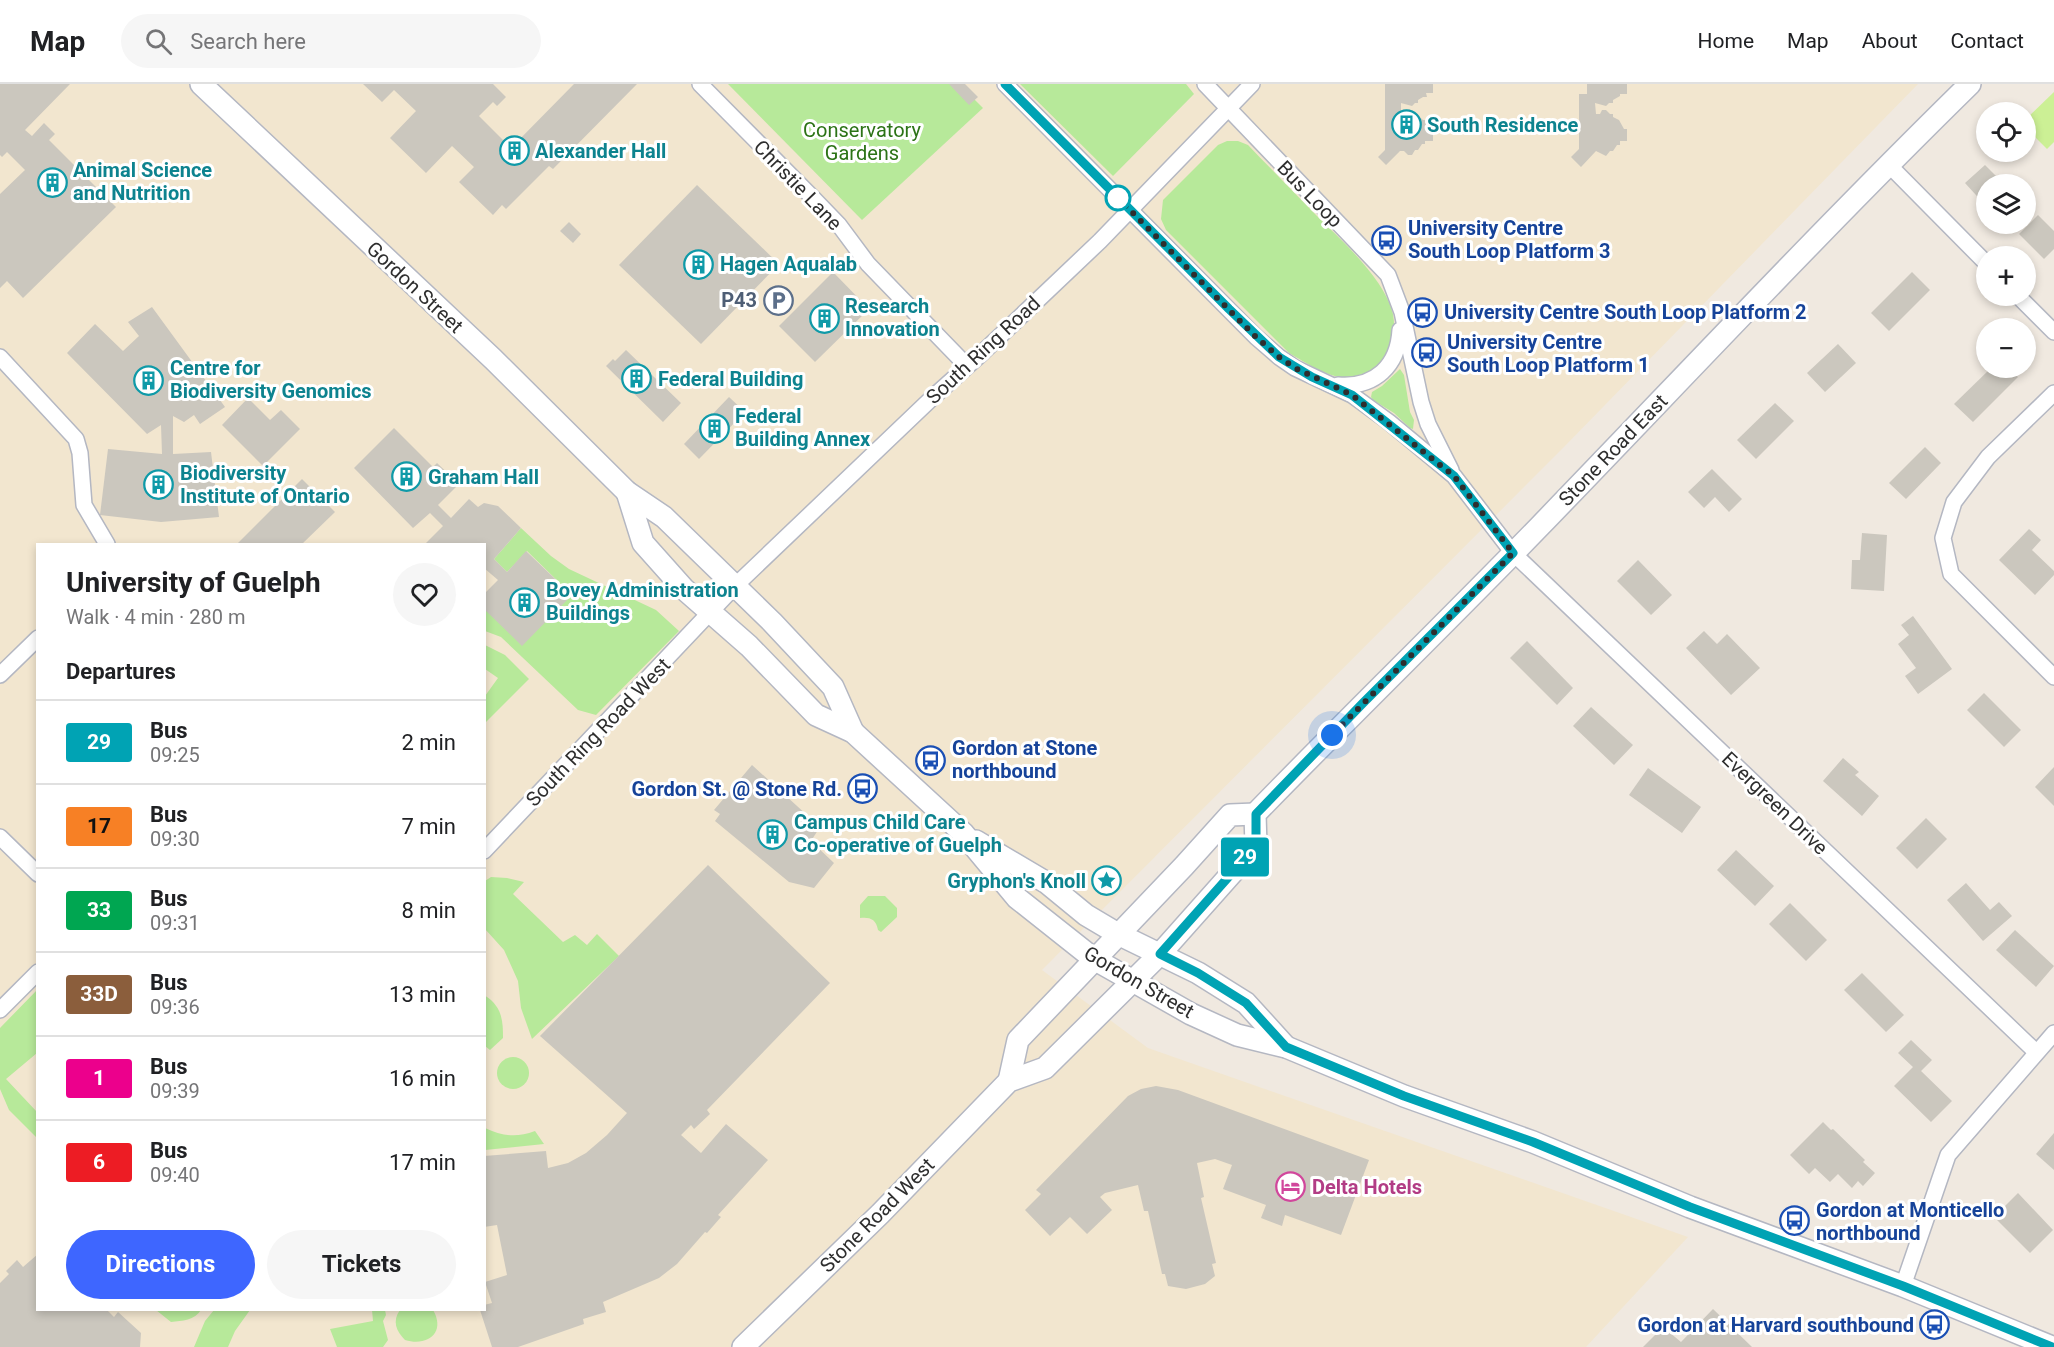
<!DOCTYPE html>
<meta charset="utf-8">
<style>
body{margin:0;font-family:Roboto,sans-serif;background:#f6f6f6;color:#202124;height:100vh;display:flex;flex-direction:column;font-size:22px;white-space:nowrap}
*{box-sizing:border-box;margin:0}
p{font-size:20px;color:#757577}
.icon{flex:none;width:33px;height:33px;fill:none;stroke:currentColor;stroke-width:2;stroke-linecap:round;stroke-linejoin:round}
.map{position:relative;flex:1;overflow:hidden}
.details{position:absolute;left:36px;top:459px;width:450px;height:768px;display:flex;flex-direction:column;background:#fff;border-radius:0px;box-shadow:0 3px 9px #0003}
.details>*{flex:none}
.badge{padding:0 12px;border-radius:4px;font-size:21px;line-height:39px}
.tools{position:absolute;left:1976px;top:18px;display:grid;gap:12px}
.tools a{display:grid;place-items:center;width:60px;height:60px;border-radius:50%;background:#fff;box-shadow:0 3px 9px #0003;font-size:30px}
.you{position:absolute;width:30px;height:30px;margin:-15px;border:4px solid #fff;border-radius:50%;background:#1a73e8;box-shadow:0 0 0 9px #1a73e833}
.map>.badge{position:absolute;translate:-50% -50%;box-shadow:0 0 0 3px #fff}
h2{padding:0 30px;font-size:22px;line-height:54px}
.round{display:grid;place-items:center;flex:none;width:63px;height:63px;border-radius:32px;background:#f6f6f6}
.overview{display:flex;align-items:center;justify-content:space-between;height:102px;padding:0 30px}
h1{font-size:28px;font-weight:700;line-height:45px}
.button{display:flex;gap:12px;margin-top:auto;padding:12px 30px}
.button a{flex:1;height:69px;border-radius:36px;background:#3e66ff;color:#fff;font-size:24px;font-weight:700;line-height:69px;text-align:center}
.button a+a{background:#f6f6f6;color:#202124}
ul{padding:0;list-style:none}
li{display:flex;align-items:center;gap:18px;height:84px;padding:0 30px;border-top:2px solid #e0e0e0}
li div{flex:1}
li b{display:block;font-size:22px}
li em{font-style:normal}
li .badge{min-width:66px;font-weight:700;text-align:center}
header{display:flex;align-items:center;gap:36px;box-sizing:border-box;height:84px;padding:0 30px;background:#fff;border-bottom:2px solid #e0e0e0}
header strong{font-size:28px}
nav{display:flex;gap:33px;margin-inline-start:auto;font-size:21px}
.search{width:420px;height:54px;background:#f6f6f6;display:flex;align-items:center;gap:15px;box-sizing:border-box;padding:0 21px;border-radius:33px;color:#757577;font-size:22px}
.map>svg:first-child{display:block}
.education{fill:#f2e6cf;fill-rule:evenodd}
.green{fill:#b7e99a}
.pitch{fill:#ccf095}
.building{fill:#cbc7be}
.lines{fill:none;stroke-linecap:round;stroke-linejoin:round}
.street-casing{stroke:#b4b7c2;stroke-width:18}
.secondary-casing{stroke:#b4b7c2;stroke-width:24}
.street{stroke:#fff;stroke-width:15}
.secondary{stroke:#fff;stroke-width:21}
.line-casing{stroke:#fff;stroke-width:14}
.line{stroke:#00a3b4;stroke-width:9}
.walk{stroke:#2e2e2e;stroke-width:6;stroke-dasharray:0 10.8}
.stop-dot{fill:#fff;stroke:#00a3b4;stroke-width:3}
.labels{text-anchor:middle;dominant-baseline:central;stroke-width:6;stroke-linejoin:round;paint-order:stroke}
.culture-label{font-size:20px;font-weight:bold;fill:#0d838f;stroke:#fff;text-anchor:start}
.park-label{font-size:20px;fill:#2c7316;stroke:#fff}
.street-label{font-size:20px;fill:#2e2e2e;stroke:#fff}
.transit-label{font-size:20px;font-weight:bold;fill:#164399;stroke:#fff;text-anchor:start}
.service-label{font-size:20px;font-weight:bold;fill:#4e5e75;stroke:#fff;text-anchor:end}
.hotel-label{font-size:20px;font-weight:bold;fill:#b23c85;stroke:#fff;text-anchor:start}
</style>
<header>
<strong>Map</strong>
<div class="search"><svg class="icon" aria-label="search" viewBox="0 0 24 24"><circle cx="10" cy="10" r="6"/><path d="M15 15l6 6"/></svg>Search here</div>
<nav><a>Home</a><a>Map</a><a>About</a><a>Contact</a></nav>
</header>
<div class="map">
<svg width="2054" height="1263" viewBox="0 0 2054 1263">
<rect width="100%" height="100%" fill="#f0e9e0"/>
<path class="education" d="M0 0H1918L1565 362 1042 886 1148 964 1688 1153 1586 1263H0ZM38 460H484V1226H38Z"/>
<g class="green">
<path d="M728 0H959L983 24 862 136Z"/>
<path d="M1020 0H1186L1194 10 1113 92Z"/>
<path d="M1227 57H1238L1248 61C1270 84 1293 107 1315 130 1340 155 1385 195 1393 230 1397 253 1391 273 1373 287 1346 306 1313 283 1289 269L1166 146 1161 135 1163 116 1218 61Z"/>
<path d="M1400 285 1404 291 1410 328 1414 336 1413 345 1410 344 1394 329 1373 316 1371 313 1372 308 1382 302Z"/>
<path d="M521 444 551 472 569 485 656 526 679 547 596 631 578 626 501 553 485 547 484 525 572 511 527 467 507 488 494 475Z"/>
<path d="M485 561 505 571 529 595 485 639V612L498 594 485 585Z"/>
<path d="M491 793 507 794 524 798 513 810 563 858 575 851 587 861 597 850 619 872 532 955 521 924 518 897 504 866 485 845V797Z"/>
<path d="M868 812H885L897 824V833L881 848 878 846C876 835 870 833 860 834V821Z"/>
<path d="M37 906V969L6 995 37 1028V1054L9 1026 0 1005V944Z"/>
<path d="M484 911C502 922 503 936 503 954L490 966 485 962Z"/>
<circle cx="513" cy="989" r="16"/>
<path d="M485 1044C502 1052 516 1054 535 1047L544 1060 485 1066Z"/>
<path d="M156 1226H201C195 1236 182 1237 171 1238Z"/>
<path d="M214 1226H250L235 1247 228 1263H194L205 1237Z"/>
<path d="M372 1226H385L386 1231 383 1237 388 1256 383 1263H337L330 1245 373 1237Z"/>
<path d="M400 1226H433C446 1248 428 1263 405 1256 396 1247 392 1237 400 1226Z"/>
</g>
<path class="pitch" d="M2054 8V58L2047 65 2025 43V36Z"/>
<g class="building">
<path d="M0 0H70L25 46 32 52 44 39 55 50 49 56 116 123 23 214 7 197 0 204V110L25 86 7 68 2 73 0 71Z"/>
<path d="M363 0H493L506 13 497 22 493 18 479 32 511 64 574 0H637L553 85 549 82 506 125 502 121 493 131 459 98 474 83 452 62 426 89 390 54 416 27 394 6 382 18Z"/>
<path d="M949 0H965L978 13 969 21Z"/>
<path d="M1385 0H1433V9H1426L1427 13H1423L1418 16V19H1415L1412 22 1401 19V29L1412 26 1423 36H1425V39L1433 43V57H1425V60H1422L1418 66H1415L1412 71H1408L1404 67H1400L1386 81 1378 73 1385 66Z"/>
<path d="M1587 0H1627V10H1620V12L1613 16V19H1609L1606 22 1595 19 1596 30H1600L1602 26H1606L1610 30H1613V33L1619 36 1624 45H1627V57H1620V61H1617L1613 67H1610L1606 72 1596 67 1581 83 1571 73 1579 65V10H1587Z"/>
<path d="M1985 81 2004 100H1986V122L1965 99Z"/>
<path d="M697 101 779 180 701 260 619 181Z"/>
<path d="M2038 131 2054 147V165L2044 175 2019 150Z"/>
<path d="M569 138 581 150 573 159 560 147Z"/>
<path d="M833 188 869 225 815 278 779 242Z"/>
<path d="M1912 188 1930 206 1889 247 1871 229Z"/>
<path d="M152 223 225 323 200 340 194 331 184 338 173 332V370L211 368 219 433 161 438 100 431 108 365 162 370 161 341 147 350 67 269 95 240 123 267 139 252 128 238Z"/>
<path d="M1838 260 1856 279 1825 308 1807 289Z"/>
<path d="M626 266 681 319 663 338 606 282 613 275 615 277Z"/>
<path d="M1991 284H2009L2018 293 1973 338 1954 320Z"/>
<path d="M729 313 745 328 699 375 684 360Z"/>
<path d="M248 314 270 336 281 326 300 345 263 382 222 341Z"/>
<path d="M1775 319 1794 337 1756 375 1737 356Z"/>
<path d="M394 344 433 383 437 379 459 400 438 421 451 434 469 415 478 423 484 419 498 422 521 444 494 475 507 488 526 467 572 511 522 562 484 525V510L498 496 484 484V460H425L443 442 430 429 413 444 354 384Z"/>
<path d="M1925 363 1941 379 1906 415 1889 399Z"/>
<path d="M1712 385 1742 415 1729 428 1715 413 1704 424 1688 408Z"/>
<path d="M302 395 335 428 302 460H237Z"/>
<path d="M2029 445 2041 456 2032 466 2054 487V491L2035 511 1999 476Z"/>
<path d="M1862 449 1887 451 1884 507 1851 505 1852 476H1860Z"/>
<path d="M1638 476 1672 511 1651 531 1617 497Z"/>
<path d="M1913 532 1952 585 1918 610 1905 592 1916 584 1898 560 1909 551 1901 541Z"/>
<path d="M1704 547 1717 560 1727 550 1760 584 1731 611 1686 564Z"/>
<path d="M1527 557 1573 604 1557 621 1510 574Z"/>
<path d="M1984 609 2021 646 2004 663 1967 626Z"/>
<path d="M1591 623 1633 661 1614 681 1573 642Z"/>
<path d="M1843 674 1859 688 1855 691 1879 712 1862 732 1823 697Z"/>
<path d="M752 681 820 743 811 757 834 779 814 804 789 798 715 737 720 730 714 726Z"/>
<path d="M2054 683V722L2035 703Z"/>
<path d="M1648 684 1701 723 1682 749 1629 711Z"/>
<path d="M1926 734 1947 755 1917 785 1896 764Z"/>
<path d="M1736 766 1774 802 1755 822 1717 786Z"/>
<path d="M708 781 830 899 707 1026 710 1030 694 1045 691 1041 681 1051 701 1069 726 1040 768 1076 718 1131 721 1133 707 1149 705 1148 677 1180 659 1194 603 1218 606 1228 583 1235 584 1240 518 1263H492L480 1226H484V1221L492 1219 485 1198 507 1191 497 1141 484 1143V1072L546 1067 548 1084 568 1079 586 1069 607 1051 627 1029 540 952Z"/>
<path d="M1966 799 1990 826 1999 818 2012 832 1983 857 1947 816Z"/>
<path d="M1790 819 1827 856 1806 877 1769 840Z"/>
<path d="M2015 846 2054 882 2036 903 1996 866Z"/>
<path d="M1862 889 1904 931 1886 948 1844 906Z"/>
<path d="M1911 956 1932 976 1921 987 1952 1017 1931 1038 1894 1002 1913 983 1898 969Z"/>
<path d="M1156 1002 1178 1006 1369 1076 1341 1151 1285 1131 1282 1142 1261 1134 1266 1121 1223 1105 1232 1081 1215 1075 1197 1079 1204 1113 1201 1114 1216 1179 1212 1180 1215 1192 1205 1200 1186 1205 1168 1202 1165 1190H1162L1148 1127H1144L1138 1101 1105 1109 1100 1113 1112 1126 1087 1150 1070 1133 1050 1152 1025 1126 1041 1110 1036 1106 1128 1012 1141 1005Z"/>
<path d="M1823 1038 1831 1046 1833 1045 1865 1076 1863 1078 1875 1089 1863 1102 1858 1097 1852 1104 1838 1090 1830 1098 1815 1084 1809 1090 1790 1071Z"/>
<path d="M2054 1049V1086L2036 1070Z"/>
<path d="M2018 1109 2053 1146 2030 1169 1994 1133Z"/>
<path d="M38 1170V1226H107L114 1233 118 1228 141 1249 140 1263H0V1199L9 1190 6 1187 17 1176 23 1183Z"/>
<path d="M1713 1225 1752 1263H1643L1663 1243 1681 1258Z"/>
</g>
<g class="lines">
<defs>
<g id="street">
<path d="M700 0 813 114 839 141 868 180 967 282"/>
<path d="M1005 0 1256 253 1279 273 1295 284 1352 311 1389 338 1454 392 1513 469 2036 968"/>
<path d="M1205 0 1388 191 1402 228 1421 318 1428 340 1451 386"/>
<path d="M1888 80 1986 179"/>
<path d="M2018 212 2054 248"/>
<path d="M0 273 76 355 80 369 84 421 107 460"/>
<path d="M1338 301C1375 304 1398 282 1400 246"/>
<path d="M2054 309 1988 373 1954 418 1943 454 1951 490 2054 593"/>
<path d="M0 591 38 554"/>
<path d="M0 753 38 790"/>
<path d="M484 767 735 502 933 313 981 270 1100 157 1252 0"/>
<path d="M0 926 38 888"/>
<path d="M1903 1202 1948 1071 2054 949"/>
</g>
<g id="secondary">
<path d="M201 0 493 275 627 408 664 433 772 538 833 603 853 648"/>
<path d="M627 408 643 459 684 505 749 562 816 631 853 648 963 749 1017 814 1094 875 1191 930 1237 951 1286 963 1404 1012 1533 1058 1690 1123 1903 1202 2052 1263"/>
<path d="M976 757 1047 799 1086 831 1118 850 1198 889 1246 919 1286 963"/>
<path d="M1009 997 1018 956 1184 782 1230 731 1255 730"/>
<path d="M743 1263 880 1130 1009 997 1045 984 1160 870 1256 762 1255 730C1349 633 1446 539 1540 442 1683 294 1823 144 1970 0"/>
</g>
</defs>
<use href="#street" class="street-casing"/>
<use href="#secondary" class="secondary-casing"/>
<use href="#street" class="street"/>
<use href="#secondary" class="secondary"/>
</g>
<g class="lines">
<defs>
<path id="line" d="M1005 0 1229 225 1279 273 1312 293 1352 311 1454 392 1513 469 1363 619 1256 730V762L1160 870 1198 889 1246 919 1286 963 1404 1012 1533 1058 1690 1123 1903 1202 2052 1263"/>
</defs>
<use href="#line" class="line-casing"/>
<use href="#line" class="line"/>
<path class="walk" d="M1118 114 1256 253 1279 273 1295 284 1352 311 1454 392 1513 469 1332 651"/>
</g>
<defs>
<symbol id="building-ring" viewBox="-11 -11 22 22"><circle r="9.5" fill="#fff" stroke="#0f9aa8" stroke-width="1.5"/><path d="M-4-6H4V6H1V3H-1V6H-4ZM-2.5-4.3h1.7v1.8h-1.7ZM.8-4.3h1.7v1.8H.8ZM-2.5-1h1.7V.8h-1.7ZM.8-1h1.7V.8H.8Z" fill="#0f9aa8"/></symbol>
<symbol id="bus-ring" viewBox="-11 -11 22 22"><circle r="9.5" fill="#fff" stroke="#1a4fb4" stroke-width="1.5"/><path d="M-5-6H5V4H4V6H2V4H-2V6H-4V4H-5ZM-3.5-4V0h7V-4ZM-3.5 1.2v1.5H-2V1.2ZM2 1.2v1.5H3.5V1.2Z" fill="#1a4fb4"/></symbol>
<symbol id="parking-ring" viewBox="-11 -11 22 22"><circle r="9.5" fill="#fff" stroke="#5c6f8a" stroke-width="1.5"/><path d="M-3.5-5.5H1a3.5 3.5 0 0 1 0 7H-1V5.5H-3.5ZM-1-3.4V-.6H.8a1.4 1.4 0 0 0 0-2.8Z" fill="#5c6f8a"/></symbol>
<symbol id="sight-ring" viewBox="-11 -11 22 22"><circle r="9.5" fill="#fff" stroke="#0f9aa8" stroke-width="1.5"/><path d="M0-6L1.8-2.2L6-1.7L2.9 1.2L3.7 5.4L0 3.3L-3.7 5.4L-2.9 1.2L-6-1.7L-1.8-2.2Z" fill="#0f9aa8"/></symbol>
<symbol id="hotel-ring" viewBox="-11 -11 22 22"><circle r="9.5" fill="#fff" stroke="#d1479c" stroke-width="1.5"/><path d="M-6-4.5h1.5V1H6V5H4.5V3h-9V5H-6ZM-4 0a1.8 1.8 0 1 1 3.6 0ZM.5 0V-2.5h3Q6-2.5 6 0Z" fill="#d1479c"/></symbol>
</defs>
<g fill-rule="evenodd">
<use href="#building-ring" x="1390" y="24" width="33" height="33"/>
<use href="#building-ring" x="498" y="50" width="33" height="33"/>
<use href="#building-ring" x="36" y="82" width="33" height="33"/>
<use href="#bus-ring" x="1370" y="140" width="33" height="33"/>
<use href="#building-ring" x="682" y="164" width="33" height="33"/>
<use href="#parking-ring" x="762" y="200" width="33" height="33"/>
<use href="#bus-ring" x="1406" y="212" width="33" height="33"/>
<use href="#building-ring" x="808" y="218" width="33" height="33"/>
<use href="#bus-ring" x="1410" y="252" width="33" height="33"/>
<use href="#building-ring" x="620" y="278" width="33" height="33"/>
<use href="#building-ring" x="132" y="280" width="33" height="33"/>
<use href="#building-ring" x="698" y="328" width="33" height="33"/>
<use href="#building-ring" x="390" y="376" width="33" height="33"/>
<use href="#building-ring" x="142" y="384" width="33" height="33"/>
<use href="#building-ring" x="508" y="502" width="33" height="33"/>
<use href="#bus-ring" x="914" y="660" width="33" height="33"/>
<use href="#bus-ring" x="846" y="688" width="33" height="33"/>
<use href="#building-ring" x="756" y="734" width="33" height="33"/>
<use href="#sight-ring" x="1090" y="780" width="33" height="33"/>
<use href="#hotel-ring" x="1274" y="1086" width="33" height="33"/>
<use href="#bus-ring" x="1778" y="1120" width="33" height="33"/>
<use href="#bus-ring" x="1918" y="1224" width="33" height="33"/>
</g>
<circle class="stop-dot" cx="1118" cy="114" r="12"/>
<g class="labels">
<g class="culture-label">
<text x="1427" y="41">South Residence</text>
<text x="535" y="67">Alexander Hall</text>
<text x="73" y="86">Animal Science<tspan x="73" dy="23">and Nutrition</tspan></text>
<text x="720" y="180">Hagen Aqualab</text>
<text x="845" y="222">Research<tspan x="845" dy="23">Innovation</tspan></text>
<text x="170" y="284">Centre for<tspan x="170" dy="23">Biodiversity Genomics</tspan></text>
<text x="658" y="295">Federal Building</text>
<text x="735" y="332">Federal<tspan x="735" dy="23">Building Annex</tspan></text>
<text x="180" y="389">Biodiversity<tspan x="180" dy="23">Institute of Ontario</tspan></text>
<text x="428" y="393">Graham Hall</text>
<text x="546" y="506">Bovey Administration<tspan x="546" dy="23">Buildings</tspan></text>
<text x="794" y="738">Campus Child Care<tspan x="794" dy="23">Co-operative of Guelph</tspan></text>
<text x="1086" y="797" text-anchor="end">Gryphon's Knoll</text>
</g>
<g class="park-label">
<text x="862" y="46">Conservatory<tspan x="862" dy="23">Gardens</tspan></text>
</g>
<g class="street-label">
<text transform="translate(798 101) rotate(46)">Christie Lane</text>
<text transform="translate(1310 110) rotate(46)">Bus Loop</text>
<text transform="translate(415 203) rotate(43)">Gordon Street</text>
<text transform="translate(983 266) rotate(-43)">South Ring Road</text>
<text transform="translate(1613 366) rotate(-46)">Stone Road East</text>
<text transform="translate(598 648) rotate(-46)">South Ring Road West</text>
<text transform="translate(1775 719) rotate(44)">Evergreen Drive</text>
<text transform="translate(1139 898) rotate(30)">Gordon Street</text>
<text transform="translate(877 1131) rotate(-45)">Stone Road West</text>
</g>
<g class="transit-label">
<text x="1408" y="144">University Centre<tspan x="1408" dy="23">South Loop Platform 3</tspan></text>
<text x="1444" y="228">University Centre South Loop Platform 2</text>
<text x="1447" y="258">University Centre<tspan x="1447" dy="23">South Loop Platform 1</tspan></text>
<text x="952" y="664">Gordon at Stone<tspan x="952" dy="23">northbound</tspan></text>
<text x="842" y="705" text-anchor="end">Gordon St. @ Stone Rd.</text>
<text x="1816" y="1126">Gordon at Monticello<tspan x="1816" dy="23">northbound</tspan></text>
<text x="1914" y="1241" text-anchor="end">Gordon at Harvard southbound</text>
</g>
<g class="service-label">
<text x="757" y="216">P43</text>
</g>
<g class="hotel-label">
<text x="1312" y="1103">Delta Hotels</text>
</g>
</g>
</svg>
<div class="tools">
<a><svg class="icon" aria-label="locate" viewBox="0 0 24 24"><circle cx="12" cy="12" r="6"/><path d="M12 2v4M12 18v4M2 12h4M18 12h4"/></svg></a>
<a><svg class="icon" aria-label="layers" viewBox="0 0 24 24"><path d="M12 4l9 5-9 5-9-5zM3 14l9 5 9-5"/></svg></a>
<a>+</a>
<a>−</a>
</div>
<div class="you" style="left:1332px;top:651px"></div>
<b class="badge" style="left:1245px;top:773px;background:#00a3b4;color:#fff">29</b>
<section class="details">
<div class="overview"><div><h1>University of Guelph</h1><p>Walk · 4 min · 280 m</p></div><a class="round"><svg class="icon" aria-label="heart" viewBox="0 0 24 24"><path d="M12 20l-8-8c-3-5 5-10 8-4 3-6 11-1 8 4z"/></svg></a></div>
<h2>Departures</h2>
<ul>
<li><span class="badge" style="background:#00a3b4;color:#fff">29</span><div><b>Bus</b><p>09:25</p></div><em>2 min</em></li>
<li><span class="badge" style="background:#f78025;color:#111">17</span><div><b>Bus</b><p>09:30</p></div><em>7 min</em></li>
<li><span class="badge" style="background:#00a651;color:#fff">33</span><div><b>Bus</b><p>09:31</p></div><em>8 min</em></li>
<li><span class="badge" style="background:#8b5e3c;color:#fff">33D</span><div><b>Bus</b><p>09:36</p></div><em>13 min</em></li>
<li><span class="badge" style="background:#ec008c;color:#fff">1</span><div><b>Bus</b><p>09:39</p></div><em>16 min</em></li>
<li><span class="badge" style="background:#ed1c24;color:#fff">6</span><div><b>Bus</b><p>09:40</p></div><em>17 min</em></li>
</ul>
<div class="button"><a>Directions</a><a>Tickets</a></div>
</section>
</div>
